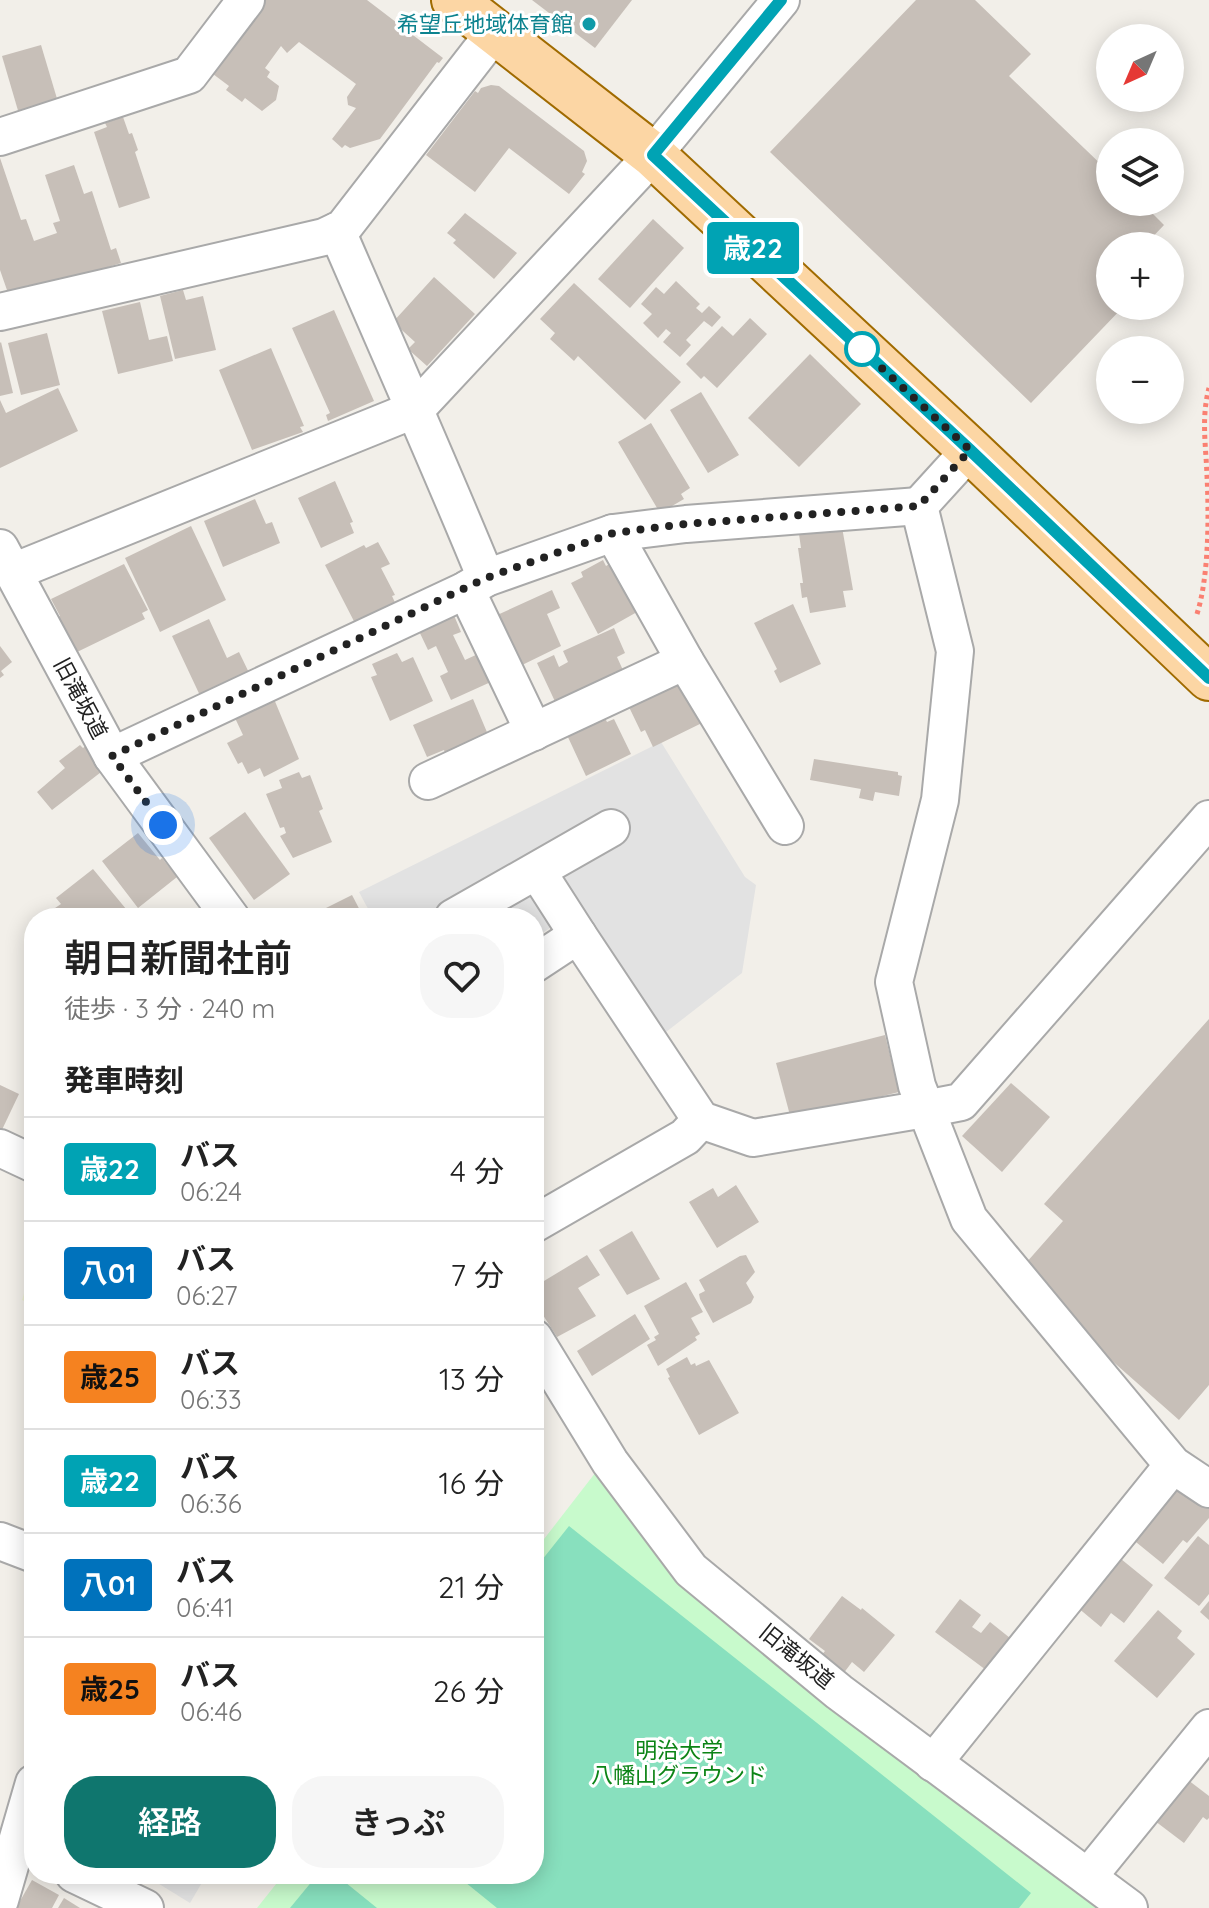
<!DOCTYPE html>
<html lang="ja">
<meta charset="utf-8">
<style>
body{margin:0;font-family:Quicksand,"Noto Sans JP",sans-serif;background:#f6f6f6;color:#222;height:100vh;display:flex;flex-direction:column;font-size:30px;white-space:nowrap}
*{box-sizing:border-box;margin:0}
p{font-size:26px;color:#767676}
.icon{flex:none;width:44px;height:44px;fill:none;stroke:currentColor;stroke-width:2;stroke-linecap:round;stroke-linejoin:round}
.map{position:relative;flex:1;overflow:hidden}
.drawer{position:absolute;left:24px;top:908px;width:520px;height:976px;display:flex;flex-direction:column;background:#fff;border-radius:32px;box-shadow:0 4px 20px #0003}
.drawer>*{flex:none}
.badge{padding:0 16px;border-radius:6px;font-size:28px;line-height:52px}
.needle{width:52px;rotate:224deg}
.tools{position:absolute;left:1096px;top:24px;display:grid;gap:16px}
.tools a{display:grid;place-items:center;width:88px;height:88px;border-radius:50%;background:#fff;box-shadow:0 4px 20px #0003;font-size:40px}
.you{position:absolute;width:40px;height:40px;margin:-20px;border:6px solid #fff;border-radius:50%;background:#1a73e8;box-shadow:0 0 0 12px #1a73e833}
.map>.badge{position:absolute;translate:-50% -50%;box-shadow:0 0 0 4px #fff}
h2{padding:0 40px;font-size:30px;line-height:72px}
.round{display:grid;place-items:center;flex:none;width:84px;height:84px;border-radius:32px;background:#f6f6f6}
.overview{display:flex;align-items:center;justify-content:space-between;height:136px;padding:0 40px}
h1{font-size:38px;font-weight:600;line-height:60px}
.action{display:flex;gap:16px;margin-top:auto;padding:16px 40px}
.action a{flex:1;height:92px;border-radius:32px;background:#0f766e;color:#fff;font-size:32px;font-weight:600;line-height:92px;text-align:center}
.action a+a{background:#f6f6f6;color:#222}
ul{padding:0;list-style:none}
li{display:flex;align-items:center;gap:24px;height:104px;padding:0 40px;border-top:2px solid #e0e0e0}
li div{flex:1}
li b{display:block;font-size:30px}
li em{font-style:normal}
li .badge{min-width:88px;font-weight:700;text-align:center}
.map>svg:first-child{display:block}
.farmland{fill:#eef0d5}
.park{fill:#c8facc}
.pitch{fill:#88e0be}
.parking{fill:#e2e2e2}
.building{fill:#c7bfb8}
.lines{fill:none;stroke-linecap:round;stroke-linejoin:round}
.minor-casing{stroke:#a9a9a9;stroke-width:40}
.major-casing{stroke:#a06b00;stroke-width:48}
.path{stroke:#fa8072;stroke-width:5;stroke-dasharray:4 4;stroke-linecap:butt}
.minor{stroke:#fff;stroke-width:36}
.major{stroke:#fcd6a4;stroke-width:44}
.line-casing{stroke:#fff;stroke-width:18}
.line{stroke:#00a3b4;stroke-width:12}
.walk{stroke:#222;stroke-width:8;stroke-dasharray:0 14.4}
.culture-dot{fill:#0f9aa8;stroke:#fff;stroke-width:3}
.stop-dot{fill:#fff;stroke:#00a3b4;stroke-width:4}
.labels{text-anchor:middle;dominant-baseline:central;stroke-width:6;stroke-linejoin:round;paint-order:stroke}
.culture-label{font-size:22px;fill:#0d838f;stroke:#fff;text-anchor:end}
.street-label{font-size:22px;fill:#222;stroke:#fff}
.park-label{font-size:22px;fill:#0c8416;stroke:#fff}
</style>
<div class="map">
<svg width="1209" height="1908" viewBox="0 0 1209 1908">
<rect width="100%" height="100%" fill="#f2efe9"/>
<path class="farmland" d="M34 1261V1306L22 1300Z"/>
<path class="park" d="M599 1468 681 1582 1099 1908H257L284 1874H534V1552Z"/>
<g class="pitch">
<path d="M569 1526 1031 1893 1019 1908H497L455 1874H534V1570Z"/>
<path d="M318 1874H335L377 1908H290Z"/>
</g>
<g class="parking">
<path d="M661 742 745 877 756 885 742 973 666 1032 580 907 534 939V918H373L359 892Z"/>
<path d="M143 1874H207L190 1903Z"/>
</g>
<g class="building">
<path d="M264 0H367L443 58 439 63 437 62 380 139 350 148 345 145 342 148 332 139 356 108 348 105 347 97 356 84 299 42 287 53 281 46 265 68 270 72 267 77 279 86 276 100 262 111 245 98 242 102 226 90 229 86 213 74 228 50Z"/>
<path d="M532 0H632L595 48Z"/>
<path d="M916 0H975L1031 54 1009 76 1110 173V202H1141L1164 225 1144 246H1110V306H1124L1031 403 770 152Z"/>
<path d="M41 45 58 102 19 114 2 56Z"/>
<path d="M491 85 499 86 584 151 587 161 582 172 585 174 569 194 509 148 475 192 426 155 475 91 478 93 481 88Z"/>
<path d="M123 117 129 134 132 133 138 150 135 152 150 198 119 208 94 132 107 127 105 123Z"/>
<path d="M0 158 21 220 26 219 34 241 57 233 53 223 60 221 45 175 74 165 84 194 92 191 111 250 116 248 121 263 44 287 43 283 30 287 29 285 8 293 0 270Z"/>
<path d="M465 213 517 253 494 279 453 243 456 240 447 233Z"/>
<path d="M653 219 684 248 630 308 598 279Z"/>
<path d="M434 277 475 314 427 366 408 349 415 342 393 322Z"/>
<path d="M676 281 700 304 696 308 702 313 709 306 721 317 712 327 704 321 686 340 691 345 680 357 663 342 671 333 666 329 658 338 643 323 652 314 641 304 656 287 664 294Z"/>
<path d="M574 283 681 382 645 420 578 356 574 361 550 339 555 333 540 319Z"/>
<path d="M183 290 186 300 203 296 216 350 175 359 160 296Z"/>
<path d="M140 302 149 340 167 336 173 361 118 374 102 311Z"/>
<path d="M334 310 374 401 328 421 326 415 330 413 292 328Z"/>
<path d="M750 318 767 334 717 388 704 376 701 379 686 364 722 326 733 336Z"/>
<path d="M47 333 60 385 21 395 8 343Z"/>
<path d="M1 342 13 393 0 396V343Z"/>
<path d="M271 348 304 426 300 427 303 432 252 450 219 370Z"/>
<path d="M810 354 861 404 799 467 748 418Z"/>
<path d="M58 388 78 431 0 468V400L6 413Z"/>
<path d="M701 392 739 455 708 473 670 410Z"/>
<path d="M651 423 690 488 681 494 684 499 660 513 618 442Z"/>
<path d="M335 481 353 522 350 523 354 533 321 548 298 498Z"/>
<path d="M255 499 266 524 272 522 280 543 223 567 204 521Z"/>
<path d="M191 526 226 600 160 632 125 558Z"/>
<path d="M842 527 853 590 843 591 846 607 810 613 807 597 802 598 800 583H803L798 548H801L799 534Z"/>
<path d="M378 542 390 564 381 568 395 595 392 596 398 609 358 629 325 565 364 545 366 548Z"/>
<path d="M603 560 606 566 611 563 637 612 598 634 571 583 583 577 581 572Z"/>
<path d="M124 564 148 610 142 613 145 619 75 653 55 619 60 616 51 599Z"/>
<path d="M552 590 560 608 547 614 561 646 518 667 495 616Z"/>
<path d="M793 604 821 664 780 683 774 671 777 669 754 623Z"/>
<path d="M453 613 461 632 453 635 465 660 480 653 493 681 451 700 440 676 448 672 436 646 428 650 418 629Z"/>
<path d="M209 619 227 658 239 652 253 681 204 704 172 636Z"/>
<path d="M614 628 625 653 617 657 627 679 559 710 537 663 554 655 559 667 568 662 563 651Z"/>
<path d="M0 646 12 662 1 671 4 675 0 678Z"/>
<path d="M397 653 402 662 413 657 433 701 390 721 371 677 377 675 372 664Z"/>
<path d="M687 683 706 721 653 747 645 730 641 732 629 707 678 684 680 687Z"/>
<path d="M274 699 299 759 264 777 260 768 248 774 242 762 238 764 227 743 243 735 235 718Z"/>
<path d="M473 699 489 737 446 756 444 750 427 757 413 725Z"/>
<path d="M605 718 607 722 614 719 631 754 586 776 567 735Z"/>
<path d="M80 745 83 748 87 745 105 769 52 810 37 792 65 768 59 761Z"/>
<path d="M814 759 898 772V775L902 776 899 796 875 792 873 801 859 798 861 789 810 780Z"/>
<path d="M299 772 302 778 310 775 323 809 319 811 332 842 293 858 280 836 286 833 284 827 280 828 266 794 282 788 279 780Z"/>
<path d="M245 812 290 874 254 900 209 838Z"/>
<path d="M138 833 160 860 162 858 177 877 138 908 102 861Z"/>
<path d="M93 869 131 915 127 918H58L52 910 61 904 56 898Z"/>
<path d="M352 895 364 918H316L314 914Z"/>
<path d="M1209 1019V1385L1179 1420 1075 1328 1026 1263 1063 1221 1044 1204Z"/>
<path d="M885 1035 899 1092 791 1119 776 1063Z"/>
<path d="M1011 1083 1050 1117 1002 1172 962 1136Z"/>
<path d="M0 1085 19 1094 0 1134Z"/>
<path d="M34 1117V1151L23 1142Z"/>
<path d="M736 1185 759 1222 717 1248 689 1202 713 1188 718 1197Z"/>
<path d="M632 1231 660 1279 627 1295 599 1250Z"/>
<path d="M587 1255 600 1275 578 1288 596 1316 557 1337 534 1301V1287Z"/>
<path d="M746 1255 755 1272 746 1283 754 1297 751 1303 713 1323 700 1299 699 1294 705 1291 699 1280 740 1256Z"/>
<path d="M686 1282 703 1312 691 1318 700 1334 695 1337 697 1340 658 1366 647 1345 656 1340 654 1337 659 1334 644 1306Z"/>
<path d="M635 1314 650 1339 592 1376 577 1351Z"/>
<path d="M687 1357 691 1365 695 1363 696 1366 709 1360 739 1413 699 1435 668 1378 670 1377 666 1369Z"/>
<path d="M1177 1482 1209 1509V1518L1187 1543 1183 1540 1163 1564 1131 1538Z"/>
<path d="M1198 1536 1209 1545V1594L1199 1606 1164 1578Z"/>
<path d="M1121 1559 1153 1585 1124 1623 1111 1613 1101 1627 1077 1607 1105 1565 1112 1571Z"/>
<path d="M842 1596 861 1610 862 1608 895 1635 864 1672 852 1662 843 1674 820 1657 825 1651 809 1639Z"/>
<path d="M960 1599 981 1615 972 1627 981 1633 990 1622 1010 1638 986 1670 935 1632Z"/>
<path d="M1209 1601V1620L1200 1612Z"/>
<path d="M1158 1610 1182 1631 1177 1638 1195 1654 1157 1698 1114 1661Z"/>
<path d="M1188 1780 1209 1796V1818L1207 1820 1203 1817 1184 1843 1155 1821Z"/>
<path d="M32 1880 59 1895 52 1908H16Z"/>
<path d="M64 1898 80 1908H58Z"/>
</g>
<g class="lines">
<defs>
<g id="minor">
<path d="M0 137 189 75 246 0"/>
<path d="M337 231C387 347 438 461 486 578"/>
<path d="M0 312 324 237 343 228 495 32"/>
<path d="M970 450 919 506 955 651 940 800 894 982 917 1086 969 1219 1173 1465 1209 1489"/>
<path d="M613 533 685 661 785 826"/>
<path d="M0 548 112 756 231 918"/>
<path d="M13 572 416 409 653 155 781 0"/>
<path d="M466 590 534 732"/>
<path d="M112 756 466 590 486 578 613 533 686 524 919 506"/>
<path d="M428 781 685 661"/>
<path d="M537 871 578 935"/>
<path d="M453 918 611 828"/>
<path d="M534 964 578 935 701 1120 753 1138 925 1109 961 1102 1209 819"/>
<path d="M0 1148 34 1164"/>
<path d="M534 1224 685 1137 701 1120"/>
<path d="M534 1338 610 1462 691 1570 839 1692 1129 1908"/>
<path d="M0 1541 34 1554"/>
<path d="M933 1763 1173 1465"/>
<path d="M74 1874 145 1908"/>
<path d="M1088 1877 1209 1728"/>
<path d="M0 1900 34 1783"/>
</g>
<path id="major" d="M454 0 653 155 970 450 1209 678"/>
</defs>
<use href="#minor" class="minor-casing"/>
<use href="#major" class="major-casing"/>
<path class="path" d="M1197 614C1209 576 1209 516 1207 476 1206 446 1201 418 1209 388"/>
<use href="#minor" class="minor"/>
<use href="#major" class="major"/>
</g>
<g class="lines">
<defs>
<path id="line" d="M781 0 653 155 970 450 1209 678"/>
</defs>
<use href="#line" class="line-casing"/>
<use href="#line" class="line"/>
<path class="walk" d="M163 825 112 756 486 578 613 533 686 524 919 506 970 450 857 345 862 349"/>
</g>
<circle class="culture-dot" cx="589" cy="24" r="8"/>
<circle class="stop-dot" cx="862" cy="349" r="16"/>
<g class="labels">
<g class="culture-label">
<text x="573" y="24">希望丘地域体育館</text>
</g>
<g class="street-label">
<text transform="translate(81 698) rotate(62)">旧滝坂道</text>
<text transform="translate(797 1656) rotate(39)">旧滝坂道</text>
</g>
<g class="park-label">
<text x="679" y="1750">明治大学<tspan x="679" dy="25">八幡山グラウンド</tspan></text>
</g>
</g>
</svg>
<div class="tools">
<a><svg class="needle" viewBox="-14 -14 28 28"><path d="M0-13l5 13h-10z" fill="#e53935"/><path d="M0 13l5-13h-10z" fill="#767676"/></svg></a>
<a><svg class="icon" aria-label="layers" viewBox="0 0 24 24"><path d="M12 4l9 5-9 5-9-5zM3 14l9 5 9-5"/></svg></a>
<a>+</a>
<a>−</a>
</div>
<div class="you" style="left:163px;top:825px"></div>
<b class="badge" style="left:753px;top:248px;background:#00a3b4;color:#fff">歳22</b>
<section class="drawer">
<div class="overview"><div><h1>朝日新聞社前</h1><p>徒歩 · 3 分 · 240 m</p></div><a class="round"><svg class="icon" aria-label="heart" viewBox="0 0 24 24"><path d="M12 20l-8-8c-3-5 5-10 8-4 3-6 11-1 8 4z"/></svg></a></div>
<h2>発車時刻</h2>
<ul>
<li><span class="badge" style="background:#00a3b4;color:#fff">歳22</span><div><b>バス</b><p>06:24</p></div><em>4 分</em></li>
<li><span class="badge" style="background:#0072bc;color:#fff">八01</span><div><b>バス</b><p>06:27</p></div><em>7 分</em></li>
<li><span class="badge" style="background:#f58220;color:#111">歳25</span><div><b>バス</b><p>06:33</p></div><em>13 分</em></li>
<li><span class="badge" style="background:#00a3b4;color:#fff">歳22</span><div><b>バス</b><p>06:36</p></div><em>16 分</em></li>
<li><span class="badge" style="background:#0072bc;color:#fff">八01</span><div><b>バス</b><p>06:41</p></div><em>21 分</em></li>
<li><span class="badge" style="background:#f58220;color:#111">歳25</span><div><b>バス</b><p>06:46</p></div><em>26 分</em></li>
</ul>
<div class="action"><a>経路</a><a>きっぷ</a></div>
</section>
</div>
